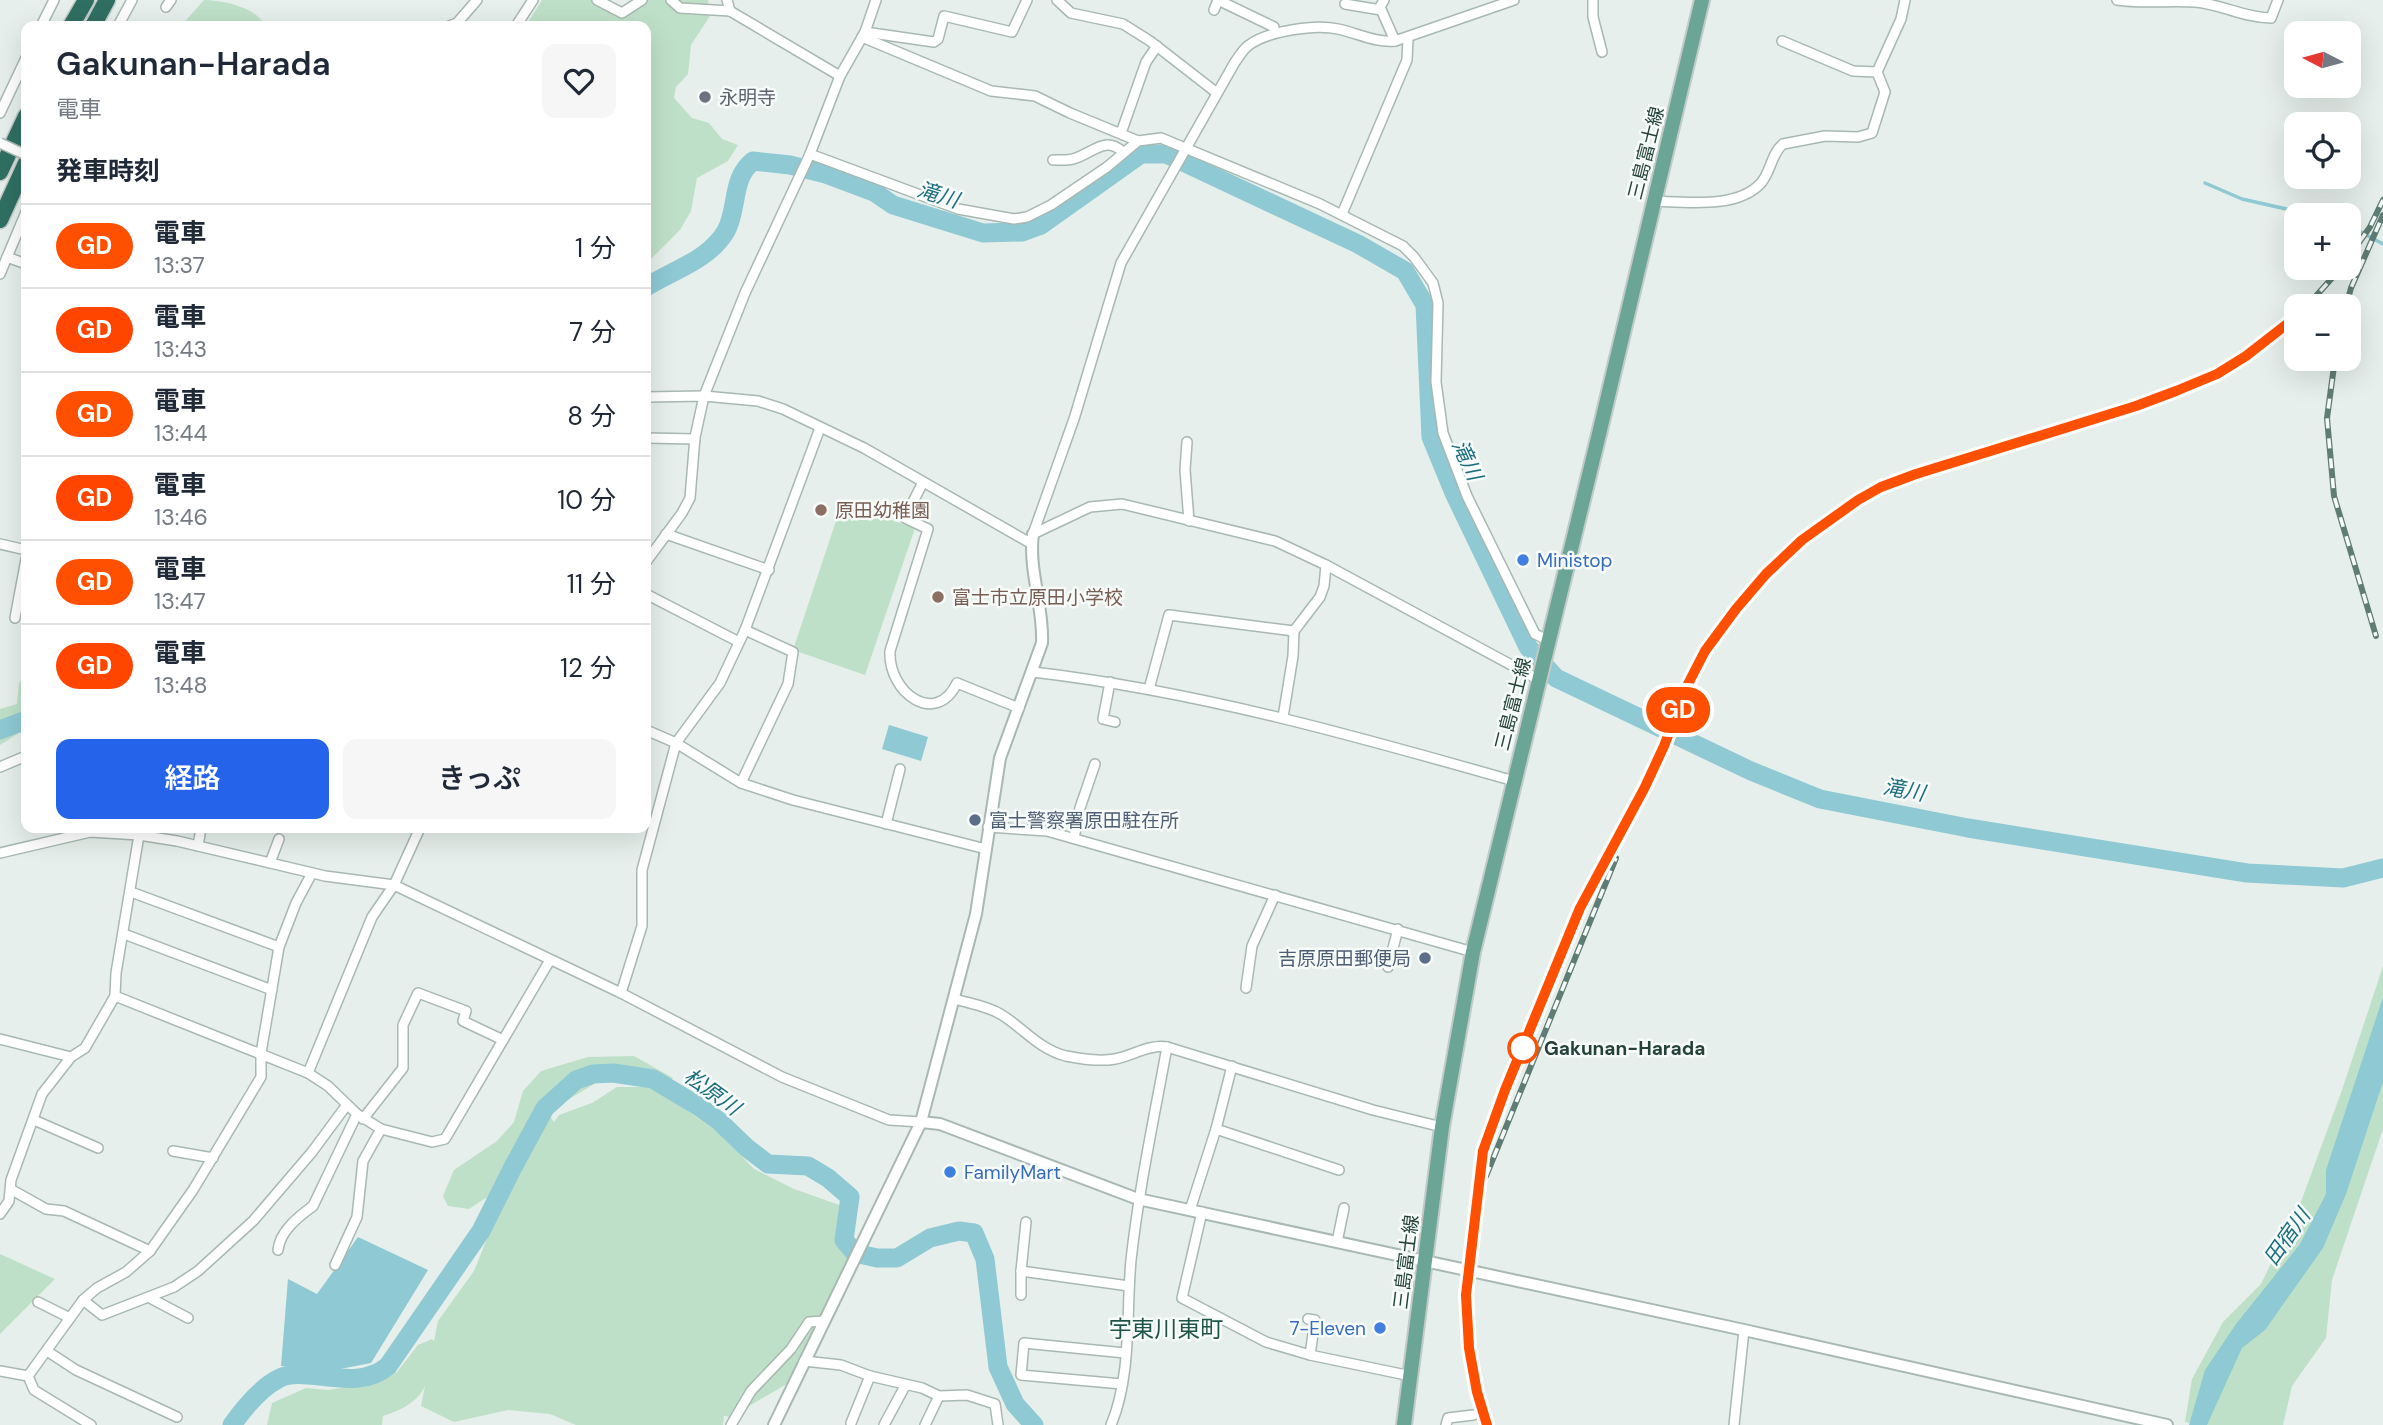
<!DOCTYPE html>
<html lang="ja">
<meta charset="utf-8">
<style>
body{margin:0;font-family:"DM Sans","Noto Sans JP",sans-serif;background:#f6f6f7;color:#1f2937;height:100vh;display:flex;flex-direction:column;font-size:26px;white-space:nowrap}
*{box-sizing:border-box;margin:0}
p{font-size:23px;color:#747a83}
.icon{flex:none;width:38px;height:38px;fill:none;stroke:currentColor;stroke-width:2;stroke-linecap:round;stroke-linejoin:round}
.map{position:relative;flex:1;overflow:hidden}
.panel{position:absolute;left:21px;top:21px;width:630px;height:812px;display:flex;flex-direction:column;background:#fff;border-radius:14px;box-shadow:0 7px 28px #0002}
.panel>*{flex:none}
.badge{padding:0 14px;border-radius:23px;font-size:24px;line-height:46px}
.needle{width:46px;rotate:276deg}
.buttons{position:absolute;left:2284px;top:21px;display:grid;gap:14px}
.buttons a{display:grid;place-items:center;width:77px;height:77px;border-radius:14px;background:#fff;box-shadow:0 7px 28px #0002;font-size:35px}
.map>.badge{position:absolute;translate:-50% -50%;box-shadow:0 0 0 4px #fff}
h2{padding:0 35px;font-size:26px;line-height:63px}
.round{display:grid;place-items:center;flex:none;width:74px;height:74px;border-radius:14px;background:#f6f6f7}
.headline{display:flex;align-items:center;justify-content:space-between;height:119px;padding:0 35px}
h1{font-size:33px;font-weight:600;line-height:52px}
.action{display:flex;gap:14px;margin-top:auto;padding:14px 35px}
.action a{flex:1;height:80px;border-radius:14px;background:#2563eb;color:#fff;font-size:28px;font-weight:600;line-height:80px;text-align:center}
.action a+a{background:#f6f6f7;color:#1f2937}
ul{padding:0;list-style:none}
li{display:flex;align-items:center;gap:21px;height:84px;padding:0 35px;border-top:2px solid #e0e1e3}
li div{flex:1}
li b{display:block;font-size:26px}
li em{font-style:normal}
li .badge{min-width:77px;font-weight:700;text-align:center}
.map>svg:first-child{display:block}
.green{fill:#bfe0c8}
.water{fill:#8ec9d4}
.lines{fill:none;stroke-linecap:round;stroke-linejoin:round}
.stream{stroke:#8ec9d4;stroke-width:3.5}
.river{stroke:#8ec9d4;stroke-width:19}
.minor-casing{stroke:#a8b8b2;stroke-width:12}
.tertiary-casing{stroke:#a8b8b2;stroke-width:14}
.primary-casing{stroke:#c2cac8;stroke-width:18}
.motorway-casing{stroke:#c2cac8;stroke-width:19}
.minor{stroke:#fff;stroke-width:9}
.tertiary{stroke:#fff;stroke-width:10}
.primary{stroke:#6aa596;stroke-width:14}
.motorway{stroke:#2f6f62;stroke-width:16}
.rail-casing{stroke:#5f7d75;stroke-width:6}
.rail{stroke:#f7fbf9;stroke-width:3.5;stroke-dasharray:10;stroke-linecap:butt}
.minor-bridge-casing{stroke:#a8b8b2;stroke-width:12;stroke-linecap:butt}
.minor-bridge{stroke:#fff;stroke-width:9}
.line-casing{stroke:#fff;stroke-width:16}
.line{stroke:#ff4f00;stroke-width:10}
.worship-dot{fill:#6b7280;stroke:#f7fbf9;stroke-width:2.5}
.education-dot{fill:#8d6e63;stroke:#f7fbf9;stroke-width:2.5}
.shop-dot{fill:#3f7fe0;stroke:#f7fbf9;stroke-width:2.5}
.service-dot{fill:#5c6f8a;stroke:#f7fbf9;stroke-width:2.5}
.stop-dot{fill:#fff;stroke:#ff4f00;stroke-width:3.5}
.labels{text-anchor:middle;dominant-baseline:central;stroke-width:5;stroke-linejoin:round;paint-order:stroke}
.worship-label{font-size:19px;fill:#5b616d;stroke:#f7fbf9;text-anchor:start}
.street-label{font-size:19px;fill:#24423a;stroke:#f7fbf9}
.education-label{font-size:19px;fill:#785e54;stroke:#f7fbf9;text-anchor:start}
.shop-label{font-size:19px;fill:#366cbe;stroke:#f7fbf9;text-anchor:start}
.service-label{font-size:19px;fill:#4e5e75;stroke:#f7fbf9;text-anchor:start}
.stop-label{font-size:19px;font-weight:bold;fill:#24423a;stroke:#f7fbf9;text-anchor:start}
.water-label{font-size:21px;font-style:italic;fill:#1c6f80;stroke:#f7fbf9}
.quarter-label{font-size:23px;fill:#1f5548;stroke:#f7fbf9}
</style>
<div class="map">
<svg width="2383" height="1425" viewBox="0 0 2383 1425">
<rect width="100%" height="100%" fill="#e6efeb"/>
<g class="green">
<path d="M204 0C223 0 258 8 265 26H181Z"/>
<path d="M542 0H595L628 7 639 0H708L710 16 691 45 688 74 676 87 674 98 692 118 709 123 722 139 738 145 728 161 697 178 691 211 680 230 646 264V26H526Z"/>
<path d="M842 503 915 528 865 675 793 650Z"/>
<path d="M26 672V732L19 733 0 745V709L17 704 19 683Z"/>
<path d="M2383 966V1129L2332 1280 2326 1338 2292 1386 2283 1425H2199L2185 1422 2192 1379 2223 1322 2261 1284 2302 1199 2342 1090Z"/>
<path d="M634 1056 673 1078 662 1085 613 1073 547 1112 554 1122 559 1115 592 1103 617 1087H653L721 1134 754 1169 794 1189 842 1206 855 1253 792 1381 730 1417 724 1416 723 1425H576L550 1414 508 1410 454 1422 421 1406 425 1386C417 1403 399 1411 383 1416L382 1425H267L272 1403 306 1388 328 1390 357 1385 397 1372 418 1345 432 1339 434 1341 438 1321 474 1271 494 1221 510 1190 484 1199 469 1209 448 1206 443 1196 454 1170 497 1141 514 1122 523 1091 541 1071 588 1057Z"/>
<path d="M0 1254 55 1279 0 1334Z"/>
</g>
<g class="water">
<path d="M889 725 928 737 921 761 882 749Z"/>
<path d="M2383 997V1082L2346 1194 2323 1248 2265 1330 2242 1348 2207 1425H2189L2205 1370 2236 1324 2300 1244 2326 1194V1170Z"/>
<path d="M358 1237 428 1270 371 1363 335 1370 281 1366 288 1279 317 1294Z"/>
</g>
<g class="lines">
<g class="stream">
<path d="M2205 183 2242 199 2313 215"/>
<path d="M2348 225 2383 244"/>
</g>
<g class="river">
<path d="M646 287C673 270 709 260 726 231 738 210 731 178 753 161L790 165 826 174 874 192 893 205 983 233 1022 232 1041 225 1141 154H1166L1358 244 1405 271 1425 305 1431 437 1454 493 1528 647 1556 678 1751 771 1820 799 1968 828 2247 873 2343 878 2383 868"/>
<path d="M0 730 26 720"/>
<path d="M232 1425C244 1408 259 1389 278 1379 304 1364 356 1394 388 1366L481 1231 512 1169 545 1108 576 1080 593 1074 613 1073 653 1079 698 1106 719 1121 747 1148 768 1164 808 1166 828 1178 850 1197 844 1240 855 1253 877 1258H897L930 1238 959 1231 974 1233 985 1259 998 1367 1015 1404 1034 1425"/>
</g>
<defs>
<g id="minor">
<path d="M597 0 622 13 642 0"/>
<path d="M671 0 680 8 730 11 840 76"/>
<path d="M727 0 730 11"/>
<path d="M1057 0 1071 13 1123 24 1150 41 1217 93"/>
<path d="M1384 0 1380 7 1395 41"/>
<path d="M1593 0V17L1602 52"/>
<path d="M2117 0C2143 4 2169 0 2195 2 2221 4 2245 18 2271 18L2278 0"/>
<path d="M1345 4 1381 10"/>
<path d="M166 7 171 0"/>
<path d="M1214 10 1218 0 1274 27"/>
<path d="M41 26 54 0"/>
<path d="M118 26 132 0"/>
<path d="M449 26 457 23 477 0"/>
<path d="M516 26 533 0"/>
<path d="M865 32 934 42 938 39 944 16 1012 32 1027 0"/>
<path d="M862 37 991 91 1035 96 1070 113 1138 141"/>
<path d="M1782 41 1853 71 1877 72"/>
<path d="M0 113 26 58"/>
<path d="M1121 133 1146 62 1157 46"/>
<path d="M810 154 958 209 1014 219 1027 217 1051 205 1107 167 1138 141 1161 138 1320 204 1403 246 1414 257 1433 283 1438 303 1436 382 1443 433 1467 496 1535 634 1549 641"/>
<path d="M1053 160C1061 160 1069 161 1076 158 1094 152 1105 136 1123 152"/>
<path d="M1654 201C1686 202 1738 209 1761 183 1771 172 1771 154 1783 144L1825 136 1858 137 1872 133 1885 92 1877 72 1901 19 1905 0"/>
<path d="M1342 214 1407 60 1408 38"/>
<path d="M7 257 26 264"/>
<path d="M0 274 26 212"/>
<path d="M646 397 704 396 758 401 783 409 864 448 1032 544"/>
<path d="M646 438 695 439"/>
<path d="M1187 442 1185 470 1189 521"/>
<path d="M923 482 905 518 928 529 890 651C888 693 936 727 957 683L1019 708"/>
<path d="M666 534 769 570"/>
<path d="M1033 534 1074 419 1121 263 1235 62C1239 57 1243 49 1249 45 1268 31 1315 24 1338 29 1357 33 1375 43 1395 41L1514 0"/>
<path d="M1033 534 1090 507 1122 504 1275 541 1326 565 1539 680"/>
<path d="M0 544 26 550"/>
<path d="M646 562 682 513 690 498 695 437 704 396 745 293 810 154 840 76 865 32 876 0"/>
<path d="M646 594 739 642"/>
<path d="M15 618 26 559"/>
<path d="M1033 672C1197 691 1356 736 1514 781"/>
<path d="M1110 682 1103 719 1115 722"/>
<path d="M1149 689 1169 615 1294 631"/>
<path d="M1283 717 1293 656 1294 631 1320 597 1324 586 1326 565"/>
<path d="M646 730 676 743 741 783 793 800 986 849"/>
<path d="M0 767 26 756"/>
<path d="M741 783 788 684 793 652 745 630"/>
<path d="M886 824 900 769"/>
<path d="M988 827 1047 831 1473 952"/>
<path d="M1074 838 1080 808 1095 764"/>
<path d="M198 846 201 828"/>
<path d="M0 853 90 832 139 835 177 841 325 876 394 885 621 993 782 1077 889 1120 921 1122"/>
<path d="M270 863 279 839"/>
<path d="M131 892 279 947"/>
<path d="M124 934 272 990"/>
<path d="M1388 967 1398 929"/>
<path d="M1246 988 1252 946 1275 895"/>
<path d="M621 993 642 926V870L676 743 720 683 745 630 820 428"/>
<path d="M115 996 308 1073 328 1086 357 1114 381 1129 432 1142 445 1139 550 960"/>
<path d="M955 999C971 1004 988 1006 1002 1015 1023 1028 1040 1050 1066 1056 1081 1059 1099 1062 1115 1059 1132 1056 1149 1044 1167 1047L1373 1110 1442 1127"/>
<path d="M0 1039 71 1057"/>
<path d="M308 1073 372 917 394 885 420 828"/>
<path d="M363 1119 403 1068V1025L418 993 466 1011 463 1021 503 1040"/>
<path d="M34 1120 98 1148"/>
<path d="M1216 1129 1339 1170"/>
<path d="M173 1151 213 1158"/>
<path d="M12 1190 46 1209 64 1211 150 1251"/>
<path d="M1190 1210 1216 1129 1232 1066"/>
<path d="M1202 1212 1182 1298 1266 1342 1310 1355 1411 1376"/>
<path d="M0 1214 9 1201 11 1180 42 1094 71 1057 85 1048 115 996 116 973 139 835"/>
<path d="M1337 1242 1344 1208"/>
<path d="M278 1250C280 1231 298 1217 313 1206L357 1114"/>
<path d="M335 1265 357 1217 363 1161 381 1129"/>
<path d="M1021 1271 1129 1286"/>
<path d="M1021 1295V1271L1026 1222"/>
<path d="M150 1298 188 1318"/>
<path d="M83 1300 102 1315 174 1287 198 1271 253 1221 312 1152 346 1106"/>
<path d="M38 1302 70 1318"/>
<path d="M1308 1319 1315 1320 1310 1355"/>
<path d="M47 1351 76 1370 177 1417"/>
<path d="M804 1361 841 1365 870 1376 922 1388 939 1396 967 1395 995 1404 998 1425"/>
<path d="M0 1371 28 1376 34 1390 91 1425"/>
<path d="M28 1376 83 1300 97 1288 126 1272 150 1251 193 1190 261 1077V1053L279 947 296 903 312 873"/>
<path d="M1122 1384 1021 1375 1024 1343 1125 1353"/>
<path d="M851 1423 870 1376"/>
<path d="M731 1425 751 1391 791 1349 809 1322 824 1321"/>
<path d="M884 1425 905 1386"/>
<path d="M925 1425 939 1396"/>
<path d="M1111 1425C1132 1375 1126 1313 1131 1260 1139 1188 1154 1118 1167 1047"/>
<path d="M1446 1425 1448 1418 1473 1415"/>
<path d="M1734 1425 1744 1330"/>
</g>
<g id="tertiary">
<path d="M921 1122 940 1124 1138 1199 1744 1330 2167 1425"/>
<path d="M774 1425 921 1122 976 914 1000 758 1042 643C1044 607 1028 570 1033 534"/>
</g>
<path id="primary" d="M1404 1425 1442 1127 1473 952 1599 434 1702 0"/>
<g id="motorway">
<path d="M71 26 86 0"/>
<path d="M93 26 107 0"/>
<path d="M0 172 26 116"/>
<path d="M0 220 26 163"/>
</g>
</defs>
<use href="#minor" class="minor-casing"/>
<use href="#tertiary" class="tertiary-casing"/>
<use href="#primary" class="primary-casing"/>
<use href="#motorway" class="motorway-casing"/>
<use href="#minor" class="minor"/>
<use href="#tertiary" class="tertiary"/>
<use href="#primary" class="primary"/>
<use href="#motorway" class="motorway"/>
<defs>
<g id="rail">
<path d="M2348 258 2370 227 2383 200"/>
<path d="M2307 306 2341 268"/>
<path d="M2346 306 2351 288 2383 215"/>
<path d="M2335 359 2327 418 2334 496 2376 636"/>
<path d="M1486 1176 1616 858"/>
<path d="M1487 1425 1477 1392 1469 1348 1466 1295 1483 1151 1505 1090 1580 908 1645 787 1664 746 1688 684 1705 651 1736 609 1766 574 1802 540 1858 500 1881 487 1916 474 2136 406 2176 391 2217 374 2246 356 2296 317"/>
</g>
</defs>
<use href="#rail" class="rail-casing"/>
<use href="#rail" class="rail"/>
<defs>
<path id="minor-bridge" d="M0 143 26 155"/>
</defs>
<use href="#minor-bridge" class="minor-bridge-casing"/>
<use href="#minor-bridge" class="minor-bridge"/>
</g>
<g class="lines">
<defs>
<path id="line" d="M1487 1425 1477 1392 1469 1348 1466 1295 1483 1151 1505 1090 1580 908 1645 787 1664 746 1688 684 1705 651 1736 609 1766 574 1802 540 1858 500 1881 487 1916 474 2136 406 2176 391 2217 374 2246 356 2296 317"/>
</defs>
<use href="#line" class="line-casing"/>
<use href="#line" class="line"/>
</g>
<circle class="worship-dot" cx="705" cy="97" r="7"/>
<g class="education-dot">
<circle cx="821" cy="510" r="7"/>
<circle cx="938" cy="597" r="7"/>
</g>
<g class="shop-dot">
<circle cx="1523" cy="560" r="7"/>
<circle cx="950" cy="1172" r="7"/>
<circle cx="1380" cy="1328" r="7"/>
</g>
<g class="service-dot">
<circle cx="975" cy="820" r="7"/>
<circle cx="1425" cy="958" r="7"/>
</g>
<circle class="stop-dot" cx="1523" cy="1048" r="14"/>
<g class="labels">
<g class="worship-label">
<text x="719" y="97">永明寺</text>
</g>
<g class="street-label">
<text transform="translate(1646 153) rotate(-76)">三島富士線</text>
<text transform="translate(1513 704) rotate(-76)">三島富士線</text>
<text transform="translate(1406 1262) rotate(-83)">三島富士線</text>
</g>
<g class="education-label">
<text x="835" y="510">原田幼稚園</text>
<text x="952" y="597">富士市立原田小学校</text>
</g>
<g class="shop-label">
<text x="1537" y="560">Ministop</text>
<text x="964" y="1172">FamilyMart</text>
<text x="1366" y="1328" text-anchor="end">7-Eleven</text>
</g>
<g class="service-label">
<text x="989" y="820">富士警察署原田駐在所</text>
<text x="1411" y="958" text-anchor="end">吉原原田郵便局</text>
</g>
<g class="stop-label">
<text x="1544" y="1048">Gakunan-Harada</text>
</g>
<g class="water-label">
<text transform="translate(938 195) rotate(17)">滝川</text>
<text transform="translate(1467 460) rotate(65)">滝川</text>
<text transform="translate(1904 790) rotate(10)">滝川</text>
<text transform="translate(712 1092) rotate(36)">松原川</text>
<text transform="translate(2287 1237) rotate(-55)">田宿川</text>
</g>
<g class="quarter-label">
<text x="1166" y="1329">宇東川東町</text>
</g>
</g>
</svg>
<div class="buttons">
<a><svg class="needle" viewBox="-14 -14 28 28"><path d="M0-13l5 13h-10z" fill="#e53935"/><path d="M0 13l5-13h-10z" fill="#747a83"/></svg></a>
<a><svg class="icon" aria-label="locate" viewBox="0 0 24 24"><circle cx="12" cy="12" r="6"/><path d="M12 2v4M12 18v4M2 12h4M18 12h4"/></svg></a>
<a>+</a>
<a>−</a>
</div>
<b class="badge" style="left:1678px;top:710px;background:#ff4f00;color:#fff">GD</b>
<section class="panel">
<div class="headline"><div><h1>Gakunan-Harada</h1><p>電車</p></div><a class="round"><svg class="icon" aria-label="heart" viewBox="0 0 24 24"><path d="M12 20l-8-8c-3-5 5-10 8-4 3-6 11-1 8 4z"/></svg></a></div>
<h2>発車時刻</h2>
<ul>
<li><span class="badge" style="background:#ff4f00;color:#fff">GD</span><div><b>電車</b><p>13:37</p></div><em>1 分</em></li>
<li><span class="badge" style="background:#ff4500;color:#fff">GD</span><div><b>電車</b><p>13:43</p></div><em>7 分</em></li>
<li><span class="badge" style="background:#ff4f00;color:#fff">GD</span><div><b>電車</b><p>13:44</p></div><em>8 分</em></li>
<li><span class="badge" style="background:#ff4500;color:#fff">GD</span><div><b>電車</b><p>13:46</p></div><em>10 分</em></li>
<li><span class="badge" style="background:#ff4f00;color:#fff">GD</span><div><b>電車</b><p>13:47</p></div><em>11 分</em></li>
<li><span class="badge" style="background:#ff4500;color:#fff">GD</span><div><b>電車</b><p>13:48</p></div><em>12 分</em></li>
</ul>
<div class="action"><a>経路</a><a>きっぷ</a></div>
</section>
</div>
